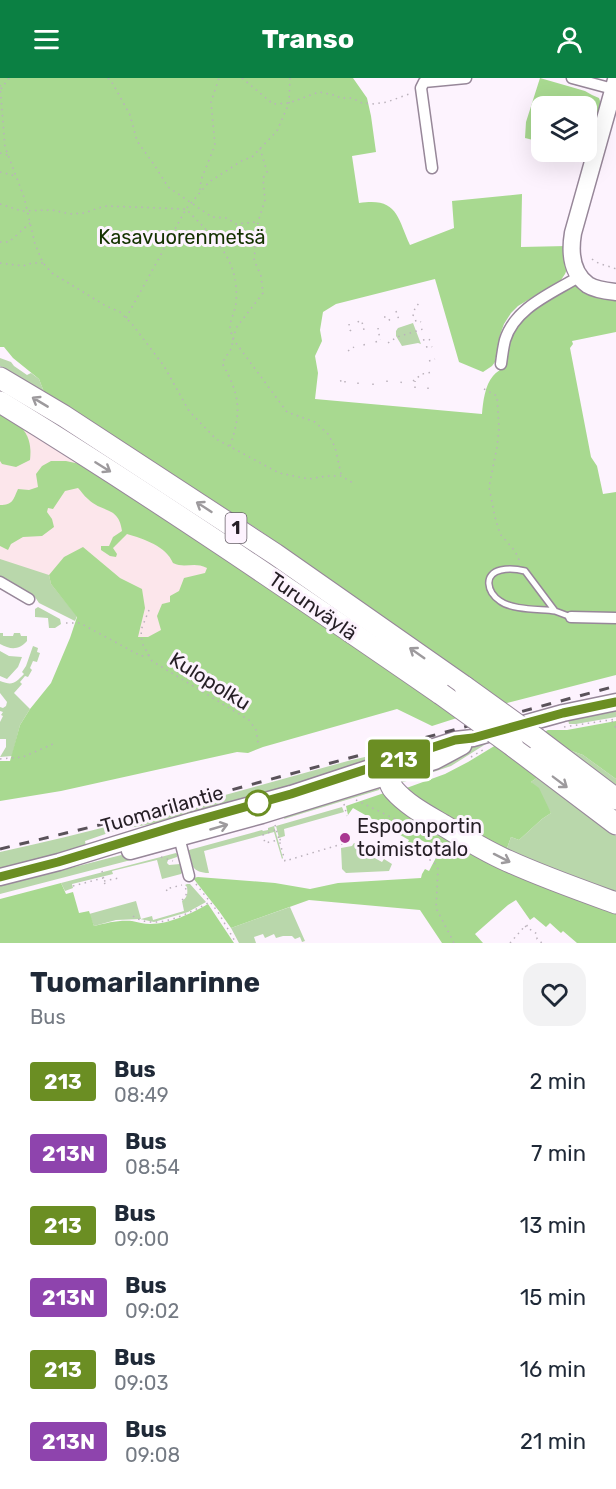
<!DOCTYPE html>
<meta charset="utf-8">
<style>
body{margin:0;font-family:Rubik,sans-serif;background:#f2f2f3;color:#1f2937;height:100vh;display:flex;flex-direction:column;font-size:22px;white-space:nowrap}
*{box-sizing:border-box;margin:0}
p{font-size:20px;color:#747a83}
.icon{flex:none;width:33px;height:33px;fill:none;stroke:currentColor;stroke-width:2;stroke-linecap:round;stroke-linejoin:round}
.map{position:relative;height:865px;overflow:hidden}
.details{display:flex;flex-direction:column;background:#fff;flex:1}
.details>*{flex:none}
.badge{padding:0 12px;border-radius:4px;font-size:21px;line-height:39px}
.fabs{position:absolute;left:531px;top:18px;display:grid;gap:12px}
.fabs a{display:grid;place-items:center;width:66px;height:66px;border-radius:12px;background:#fff;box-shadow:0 6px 24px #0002;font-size:30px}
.map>.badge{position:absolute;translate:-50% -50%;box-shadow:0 0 0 3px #fff}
.round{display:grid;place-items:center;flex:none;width:63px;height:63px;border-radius:18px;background:#f2f2f3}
.overview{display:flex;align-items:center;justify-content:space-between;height:102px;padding:0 30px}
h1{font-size:28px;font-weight:700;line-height:45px}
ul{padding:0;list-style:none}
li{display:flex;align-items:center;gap:18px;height:72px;padding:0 30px}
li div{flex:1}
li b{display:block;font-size:22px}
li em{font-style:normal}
li .badge{min-width:66px;font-weight:700;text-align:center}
header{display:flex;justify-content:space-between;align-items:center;height:78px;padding:0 30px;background:#0b8043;color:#fff;font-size:27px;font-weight:700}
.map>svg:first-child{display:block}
.industrial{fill:#fce6eb}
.green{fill:#b9d7ab}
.forest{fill:#a8d990}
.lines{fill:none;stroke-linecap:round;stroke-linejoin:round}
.lane-casing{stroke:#978799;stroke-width:8}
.street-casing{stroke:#978799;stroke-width:13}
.secondary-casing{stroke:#978799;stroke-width:19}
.highway-casing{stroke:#978799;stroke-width:23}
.path{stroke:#bab1bb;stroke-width:1.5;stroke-dasharray:1.5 4.5;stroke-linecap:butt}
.lane{stroke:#fff;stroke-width:5}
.street{stroke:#fff;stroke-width:10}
.secondary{stroke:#fff;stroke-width:16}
.highway{stroke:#fff;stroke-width:21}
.rail{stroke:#5a525a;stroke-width:3;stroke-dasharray:10 10;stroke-linecap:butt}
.highway-bridge-casing{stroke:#978799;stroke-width:23;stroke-linecap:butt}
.highway-bridge{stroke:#fff;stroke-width:21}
.oneway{stroke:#9d9a9d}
.line-casing{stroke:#fff;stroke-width:14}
.line{stroke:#6b8e23;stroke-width:9}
.stop-dot{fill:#fff;stroke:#6b8e23;stroke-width:3}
.poi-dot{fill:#a93691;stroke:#fdf3fe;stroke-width:2}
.labels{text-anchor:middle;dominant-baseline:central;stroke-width:6;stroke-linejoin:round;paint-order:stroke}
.shield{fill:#fdf3fe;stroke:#665f67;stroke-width:1.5}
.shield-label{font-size:18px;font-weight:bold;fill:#261f26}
.park-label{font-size:20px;fill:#143200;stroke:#fdf3fe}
.street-label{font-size:20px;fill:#261f26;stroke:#fdf3fe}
.poi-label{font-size:20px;fill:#261f26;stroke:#fdf3fe;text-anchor:start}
</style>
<header><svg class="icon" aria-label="menu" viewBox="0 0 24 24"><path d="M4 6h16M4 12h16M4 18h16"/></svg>Transo<svg class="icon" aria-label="person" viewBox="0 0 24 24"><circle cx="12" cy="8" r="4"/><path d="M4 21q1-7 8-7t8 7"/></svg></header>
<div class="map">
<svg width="616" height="865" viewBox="0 0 616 865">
<rect width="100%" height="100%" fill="#fdf3fe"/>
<path class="industrial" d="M0 334 80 386 215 487 151 575 0 487Z"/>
<g class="green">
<path d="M413 245 421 266 418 265 402 268 396 258V253L398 250Z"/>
<path d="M0 280 11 284 14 288 27 297 31 295 39 301 44 314 0 288Z"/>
<path d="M0 481 49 497 51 506 77 538 75 543 39 525 35 519 0 500Z"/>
<path d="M38 529 60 541 61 546 55 550H49L48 540 35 539V531Z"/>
<path d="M0 555H3V558H13L14 555H20L21 558H27V563C19 572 11 572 0 566Z"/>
<path d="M33 568 38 570 37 574 40 575 37 584 33 583 30 590 32 592 28 599 25 598 20 604 22 606 14 615 30 631 20 647 12 678 0 679 6 669V661H0V644L3 638 1 637 3 634 0 633V629L3 630 6 628 7 624 0 615V603C13 608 15 605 24 596L22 594 26 588Z"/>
<path d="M0 573 9 578 22 579 18 589 7 601 0 598Z"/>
<path d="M616 629V639L576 646H569L568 641Z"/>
<path d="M441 660 159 749 157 745 117 752 85 763 86 768 0 795V774C110 750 218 719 326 689 364 678 403 671 441 660Z"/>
<path d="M481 663 489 664 451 688 401 705 398 700 451 680Z"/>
<path d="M561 669 583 677 616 701V710Z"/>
<path d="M538 699 616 758V821L505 776 511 759 519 762 542 741 551 735 531 704Z"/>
<path d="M369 708 380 710 379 712 284 741 285 737Z"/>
<path d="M342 729 344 734 284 751 285 758 279 760 276 748Z"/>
<path d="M274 748 283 780 282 781 274 754 204 773 209 795C193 795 189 786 189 772L262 752 263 753 268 752V750Z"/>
<path d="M354 765 361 769 360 772 382 784 384 781 392 786 389 793 346 795 342 791 341 770 352 768Z"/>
<path d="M133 774H158L154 776 0 816V808Z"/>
<path d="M176 775 177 776V779L168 782 167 785 169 787 180 786 183 793 181 796 162 801 157 782 112 793 113 796 72 806 73 810 65 813 61 805Z"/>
<path d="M187 806H190L206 824 188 834 154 844 140 841 116 842 94 848 89 836 136 823 141 841 152 838 153 842 184 833 182 823C187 820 188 816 187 809L185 807Z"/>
<path d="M290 829 305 863 302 864 300 859 295 861 292 858H283L276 860 274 856 265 860 263 856 254 859 256 865H239L231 850Z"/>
</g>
<g class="forest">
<path d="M0 0H353L367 20 371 38 376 74 352 78 359 125C397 119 397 138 410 167L454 150 452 123 522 116 521 169 567 168V191L565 196 561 202 518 228 511 235 504 246 500 257 495 284 492 288 483 294 459 284 435 201 336 226 323 234 320 252 322 263 315 278 318 295 315 321 482 336C483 324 485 307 493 298 496 294 501 292 504 288 507 278 508 266 512 256 522 232 551 219 573 207L616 219V254L572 263 573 266 570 270 591 379 597 388 603 416 616 414V597L503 626 259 452 44 314 39 301 13 280 4 269H0Z"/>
<path d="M540 0 585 13 592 17 599 20 602 29 588 76 578 74H586V28H542L541 64 525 60 526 44Z"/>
<path d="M0 334C21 346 33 356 30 382L16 389 2 386 0 383Z"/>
<path d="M51 383H66L80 386 238 487 460 639 432 648 397 631 263 669 248 675 237 674 61 713 0 723V683H10L20 647 30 631 51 605 70 560 77 539 51 506 49 497 64 479 83 469 120 500 142 511 145 530 138 559H148L161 552 157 538 162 526 170 524V518L179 513 184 500 205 495 207 490C193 483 186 491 173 485 166 468 144 461 127 456L113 470 117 476 116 479 110 478 101 472V468H109L113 459 122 453C119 428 102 435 88 421 84 418 81 413 78 410L65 413 53 431 48 430 47 434 52 441 54 449 42 458 23 459 11 466 8 472 0 468V427C13 427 13 422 18 411L29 412 38 409 36 396 42 388Z"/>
<path d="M616 643V701L583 677 561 669 542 655 548 652H567Z"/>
<path d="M496 667 538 699 531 704 539 710 551 735 542 741 519 762 511 759 505 776 401 712 445 696 468 684Z"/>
<path d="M387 714 616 831V865H577L563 853 561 855 550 845 546 849 534 839 530 842 516 822 508 827 475 856 483 865H442L420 832 309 822 231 850 219 833 193 800 198 799 275 805 310 811 338 805 421 800 422 796 425 791 429 793 440 772 419 761 412 774H409L404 772 409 762 353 730 348 737 346 728Z"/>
<path d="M61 805 66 816 73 814 79 835 89 833 94 848C107 845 118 842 132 843 138 844 144 846 150 846 170 846 192 835 208 826L234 865H0V821Z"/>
</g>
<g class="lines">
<defs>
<path id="lane" d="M555 533C539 531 512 532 500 523 487 514 483 496 501 492 510 490 517 491 525 493L555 533 571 539"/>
<g id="street">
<path d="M572 0 613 11"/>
<path d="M432 90 421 10 424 4 466 0"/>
<path d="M501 286C502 278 503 270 505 262 515 229 553 215 580 198"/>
<path d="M0 504 29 521"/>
<path d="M571 539 616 540"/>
<path d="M178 755 189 798"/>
</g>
<g id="secondary">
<path d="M616 2 573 155C570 173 571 195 588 207 596 212 607 213 616 214"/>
<path d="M130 773 262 737 388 698 435 683 463 668"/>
<path d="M0 799 59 784 192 743 291 716 455 662 473 660 563 635 616 624"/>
</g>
<g id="highway">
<path d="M0 300 64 338 275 476 465 609"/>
<path d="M0 324C150 416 296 516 441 616"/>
<path d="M537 661 616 721"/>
<path d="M513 668 616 746"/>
<path d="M387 686C388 694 388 705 394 712 407 727 426 737 443 747 464 760 485 773 508 783 543 799 580 812 616 825"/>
</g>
</defs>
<use href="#lane" class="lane-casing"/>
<use href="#street" class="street-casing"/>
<use href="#secondary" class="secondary-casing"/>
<use href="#highway" class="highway-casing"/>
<g class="path">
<path d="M108 0 113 6 130 37 137 63 155 88 168 109 212 139 227 140 236 146 256 144"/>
<path d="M242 0 273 26 289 25 319 14 334 17 341 20H352L362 25 374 26 387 24 412 15"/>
<path d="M0 7 5 69 24 119 35 166 43 185 52 195 106 228 120 234 132 246 164 288 189 333 216 361 279 395 309 401 326 398H341L353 405"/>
<path d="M1 11 9 0"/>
<path d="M0 75 8 77"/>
<path d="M0 94 16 98"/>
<path d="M200 112 201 102 215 67 211 24 219 0"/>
<path d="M0 126 22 133 52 132 70 136 85 135 98 130 107 128 186 131C214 160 240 181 236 225 235 233 231 240 230 248 230 252 232 257 233 261L287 334 315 344 328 356 335 369 341 396"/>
<path d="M0 164H9L30 145"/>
<path d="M592 181C599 187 607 187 616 191"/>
<path d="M0 185 23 188 32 185H43"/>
<path d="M396 233 399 242"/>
<path d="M413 238 415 230 420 224"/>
<path d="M384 239H387L391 244"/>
<path d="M126 240 186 131 209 104 243 82 252 79 277 53 289 25 290 0"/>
<path d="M358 243 359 245 362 244 364 252"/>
<path d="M415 243 418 242 421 244"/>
<path d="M349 246 350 252 351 253"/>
<path d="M378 250 380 262"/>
<path d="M423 262 428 261 430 262"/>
<path d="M376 263 377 266"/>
<path d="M388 265 397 259 423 251"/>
<path d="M364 266 365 270"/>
<path d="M426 269 431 268 432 269"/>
<path d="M348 273 354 269"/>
<path d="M429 283 435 281"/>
<path d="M340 303 345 302V305"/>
<path d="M413 303 422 296 433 294"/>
<path d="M387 304V300"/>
<path d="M401 305 402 300"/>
<path d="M358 306V303"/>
<path d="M373 307V301"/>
<path d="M415 310V303"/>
<path d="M428 311V308"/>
<path d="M484 311 497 318 499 350 497 369 489 409 495 439 500 456 515 473 520 484"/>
<path d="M230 368C242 333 240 317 222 285L231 271 236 250 263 215 261 198 254 182 258 144 265 122 263 100 267 94 260 70"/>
<path d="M149 532 141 552 142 565 152 583 249 642 256 652 258 665"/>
<path d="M66 545H80L141 578 149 577"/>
<path d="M612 643 616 650"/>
<path d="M564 649 616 641"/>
<path d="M471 679 483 672"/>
<path d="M0 681 23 679 53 666"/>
<path d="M356 722 401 744"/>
<path d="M344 726 347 738"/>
<path d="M275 747 285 783 352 763"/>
<path d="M275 752 263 757 265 765 283 761"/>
<path d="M161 779 173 783"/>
<path d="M424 779 434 784 438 791 436 830 454 865"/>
<path d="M102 793 105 807"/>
<path d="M104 803 119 800"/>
<path d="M196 806 218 834 236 865"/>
<path d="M73 808 103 800"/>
<path d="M167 813 166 811 182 807"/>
<path d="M182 822C187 818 188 813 184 808"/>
<path d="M133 838C155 854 189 835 210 824"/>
<path d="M525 848 537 856V861L542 865"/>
<path d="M510 865 525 848 532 847"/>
</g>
<use href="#lane" class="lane"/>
<use href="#street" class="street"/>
<use href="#secondary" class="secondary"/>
<use href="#highway" class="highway"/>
<path class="rail" d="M0 771 120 742 616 608"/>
<defs>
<g id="highway-bridge">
<path d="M465 609 537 661"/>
<path d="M441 616 513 668"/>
</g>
</defs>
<use href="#highway-bridge" class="highway-bridge-casing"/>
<use href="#highway-bridge" class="highway-bridge"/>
</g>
<defs><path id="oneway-shaft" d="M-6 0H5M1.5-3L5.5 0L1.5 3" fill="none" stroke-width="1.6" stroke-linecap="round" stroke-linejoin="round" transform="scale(1.5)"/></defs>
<g class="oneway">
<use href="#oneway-shaft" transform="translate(40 324) rotate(-149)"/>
<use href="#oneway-shaft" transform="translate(103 389) rotate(32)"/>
<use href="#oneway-shaft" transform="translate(204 429) rotate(-147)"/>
<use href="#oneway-shaft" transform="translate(417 575) rotate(-145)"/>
<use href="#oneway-shaft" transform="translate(560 704) rotate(37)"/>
<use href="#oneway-shaft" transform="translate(219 749) rotate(-16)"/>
<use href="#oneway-shaft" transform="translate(502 780) rotate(27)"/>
</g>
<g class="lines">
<defs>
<path id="line" d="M0 799 58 784 177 748 291 716 455 662 473 660 563 635 616 624"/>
</defs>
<use href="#line" class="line-casing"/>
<use href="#line" class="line"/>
</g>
<circle class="stop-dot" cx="258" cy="725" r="12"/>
<circle class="poi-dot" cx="345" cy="760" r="6"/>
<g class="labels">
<rect class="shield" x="225.5" y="435" width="21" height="30" rx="4.5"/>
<g class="shield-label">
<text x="236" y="450">1</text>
</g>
<g class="park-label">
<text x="182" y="159">Kasavuorenmetsä</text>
</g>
<g class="street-label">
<text transform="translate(313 528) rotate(35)">Turunväylä</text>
<text transform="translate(210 603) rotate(32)">Kulopolku</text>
<text transform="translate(162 731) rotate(-16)">Tuomarilantie</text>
</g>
<g class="poi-label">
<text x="357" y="748">Espoonportin<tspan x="357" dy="23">toimistotalo</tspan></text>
</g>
</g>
</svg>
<div class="fabs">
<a><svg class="icon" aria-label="layers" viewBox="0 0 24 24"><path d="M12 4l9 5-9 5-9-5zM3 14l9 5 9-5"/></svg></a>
</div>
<b class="badge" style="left:399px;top:681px;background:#6b8e23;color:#fff">213</b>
</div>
<section class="details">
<div class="overview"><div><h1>Tuomarilanrinne</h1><p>Bus</p></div><a class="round"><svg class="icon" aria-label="heart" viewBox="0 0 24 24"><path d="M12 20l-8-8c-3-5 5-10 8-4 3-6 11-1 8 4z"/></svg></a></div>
<ul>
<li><span class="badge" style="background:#6b8e23;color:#fff">213</span><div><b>Bus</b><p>08:49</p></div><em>2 min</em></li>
<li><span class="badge" style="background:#8e44ad;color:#fff">213N</span><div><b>Bus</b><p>08:54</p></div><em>7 min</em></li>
<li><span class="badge" style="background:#6b8e23;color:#fff">213</span><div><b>Bus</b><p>09:00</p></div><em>13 min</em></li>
<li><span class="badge" style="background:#8e44ad;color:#fff">213N</span><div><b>Bus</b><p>09:02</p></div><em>15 min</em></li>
<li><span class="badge" style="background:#6b8e23;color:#fff">213</span><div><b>Bus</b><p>09:03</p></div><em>16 min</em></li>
<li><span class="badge" style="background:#8e44ad;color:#fff">213N</span><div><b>Bus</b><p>09:08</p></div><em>21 min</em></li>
</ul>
</section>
